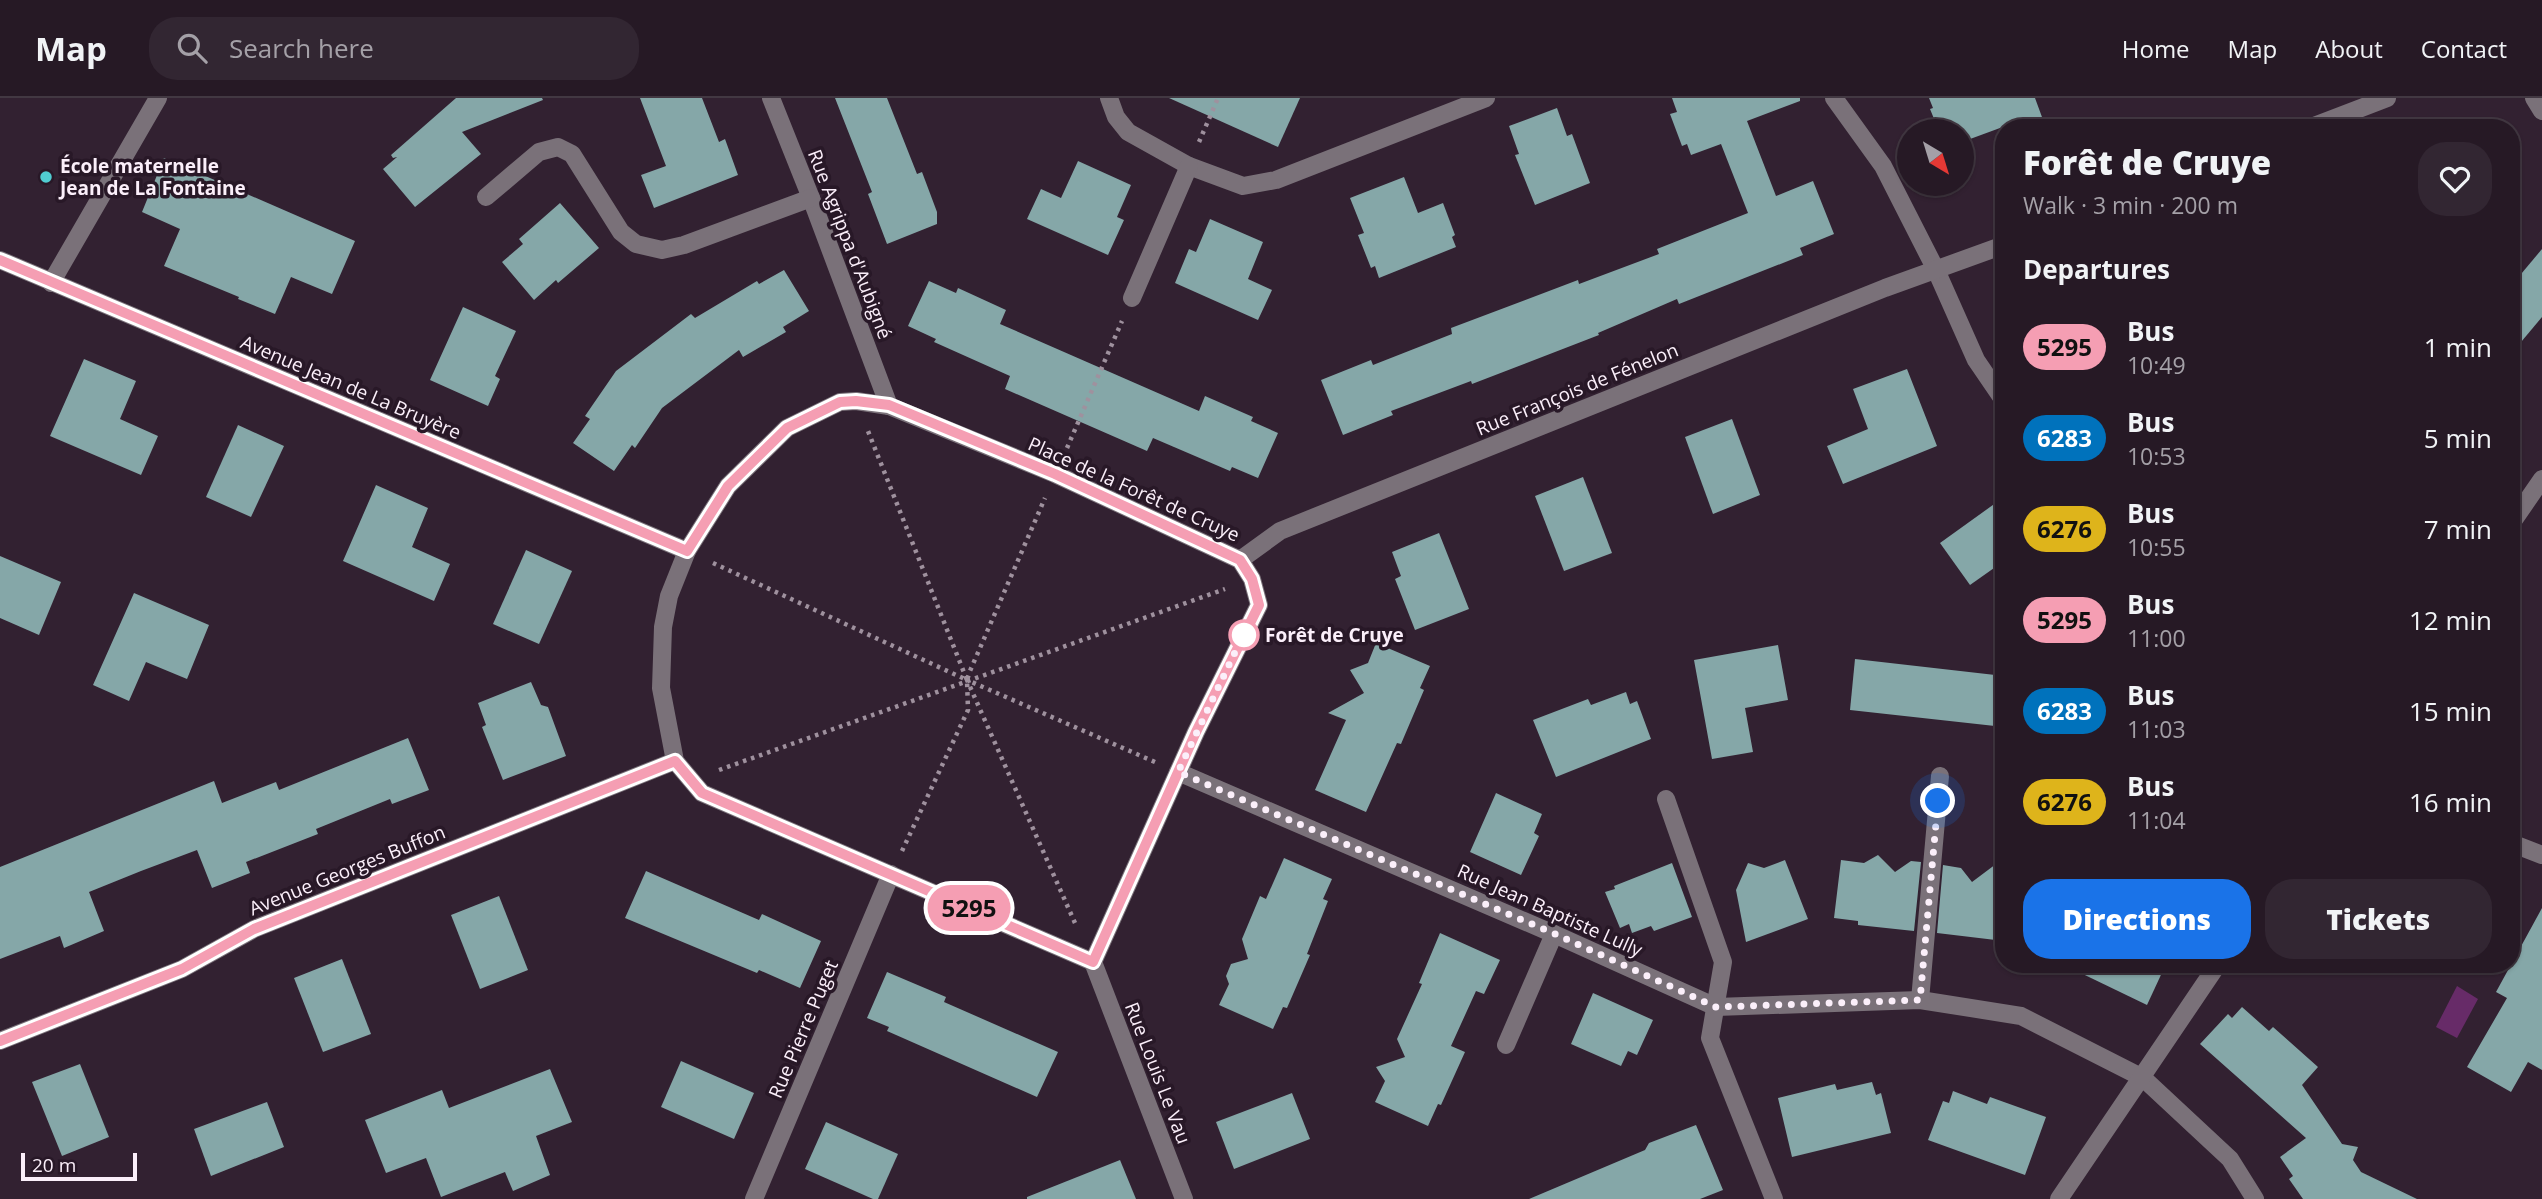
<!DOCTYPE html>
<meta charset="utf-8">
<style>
body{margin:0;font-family:"Open Sans",sans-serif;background:#322632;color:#f1f3f6;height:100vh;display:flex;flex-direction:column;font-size:26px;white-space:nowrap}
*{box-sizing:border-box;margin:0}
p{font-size:23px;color:#a4a0a7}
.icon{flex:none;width:38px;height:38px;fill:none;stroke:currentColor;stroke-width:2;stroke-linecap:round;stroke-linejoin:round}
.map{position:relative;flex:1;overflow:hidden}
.sheet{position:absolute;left:1995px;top:21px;width:525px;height:854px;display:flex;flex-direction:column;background:#261925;border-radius:28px;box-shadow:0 2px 5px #0004,0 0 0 2px #423842}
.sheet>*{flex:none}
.badge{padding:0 14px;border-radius:23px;font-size:24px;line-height:46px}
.needle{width:46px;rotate:142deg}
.controls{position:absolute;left:1897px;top:21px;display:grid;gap:14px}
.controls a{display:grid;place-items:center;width:77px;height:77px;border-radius:50%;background:#261925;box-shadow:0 2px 5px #0004,0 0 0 2px #423842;font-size:35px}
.scale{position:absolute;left:21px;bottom:18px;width:116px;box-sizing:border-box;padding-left:7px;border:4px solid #fbeffa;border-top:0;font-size:19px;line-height:24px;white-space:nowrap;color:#fbeffa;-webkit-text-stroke:5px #281827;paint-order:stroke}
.you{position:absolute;width:35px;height:35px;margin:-18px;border:5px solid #fff;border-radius:50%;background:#1a73e8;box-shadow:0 0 0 10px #1a73e833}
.map>.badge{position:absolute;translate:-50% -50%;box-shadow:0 0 0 4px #fff}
h2{padding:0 28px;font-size:26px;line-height:63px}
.round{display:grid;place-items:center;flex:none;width:74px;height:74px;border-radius:28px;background:#322632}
.headline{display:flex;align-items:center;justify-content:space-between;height:119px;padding:0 28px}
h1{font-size:33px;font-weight:800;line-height:52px}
.action{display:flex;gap:14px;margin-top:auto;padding:14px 28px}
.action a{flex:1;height:80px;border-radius:28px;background:#1a73e8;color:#fff;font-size:28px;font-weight:800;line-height:80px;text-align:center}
.action a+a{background:#322632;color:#f1f3f6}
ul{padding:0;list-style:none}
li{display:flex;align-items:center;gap:21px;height:91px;padding:0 28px}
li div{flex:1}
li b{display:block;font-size:26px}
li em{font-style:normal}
li .badge{min-width:77px;font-weight:700;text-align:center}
header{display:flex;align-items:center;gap:42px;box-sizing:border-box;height:98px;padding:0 35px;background:#261925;border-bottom:2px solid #423842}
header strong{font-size:33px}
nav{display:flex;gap:38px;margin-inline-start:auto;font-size:24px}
.search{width:490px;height:63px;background:#322632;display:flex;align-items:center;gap:18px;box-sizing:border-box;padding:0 24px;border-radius:28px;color:#a4a0a7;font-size:26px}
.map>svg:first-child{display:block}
.water{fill:#672b68}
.building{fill:#85a7a8}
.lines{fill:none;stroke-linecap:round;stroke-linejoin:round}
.path{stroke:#9f919e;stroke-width:4.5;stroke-dasharray:3.5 5;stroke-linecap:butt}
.minor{stroke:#7a7179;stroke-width:18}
.line-casing{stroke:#fff;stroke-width:16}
.line{stroke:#f59eb3;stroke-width:10}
.walk{stroke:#fbeffa;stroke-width:7;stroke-dasharray:0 12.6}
.poi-dot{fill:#51ccd1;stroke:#281827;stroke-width:2.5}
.stop-dot{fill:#fff;stroke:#f59eb3;stroke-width:3.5}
.labels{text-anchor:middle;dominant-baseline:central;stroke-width:7;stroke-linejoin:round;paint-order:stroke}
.poi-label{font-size:19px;font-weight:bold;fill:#fbeffa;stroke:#281827;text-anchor:start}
.street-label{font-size:19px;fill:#fbeffa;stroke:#281827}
.stop-label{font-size:19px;font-weight:bold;fill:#fbeffa;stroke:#281827;text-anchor:start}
</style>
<header>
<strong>Map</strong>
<div class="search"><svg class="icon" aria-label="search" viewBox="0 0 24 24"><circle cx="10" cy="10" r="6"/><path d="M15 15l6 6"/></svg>Search here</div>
<nav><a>Home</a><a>Map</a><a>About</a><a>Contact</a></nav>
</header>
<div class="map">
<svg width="2542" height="1101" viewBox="0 0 2542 1101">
<rect width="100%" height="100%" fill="#322131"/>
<path class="water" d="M2457 888 2478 901 2457 940 2436 929Z"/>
<g class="building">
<path d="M456 0H542L543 2 462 34 481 56 415 109 383 71 397 59 393 60 391 57Z"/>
<path d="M640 0H702L719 44 725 41 738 77 654 110 641 77 666 68Z"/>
<path d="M835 0H887L917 76 922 74 937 114V126L887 146 868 96 872 94Z"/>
<path d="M1169 0H1300L1278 49Z"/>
<path d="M1672 0H1800V3L1747 23 1776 98 1813 83 1834 136 1800 150 1803 157 1679 206 1677 201 1598 235 1599 237 1472 286 1471 283 1391 313 1393 317 1343 337 1321 282 1371 262 1373 267 1452 236 1451 230 1578 182 1579 186 1659 156 1657 151 1748 115 1721 46 1691 57 1687 46 1682 48 1670 16 1677 14Z"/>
<path d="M1929 0H2035L2046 30H2000L1962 44V33H1939L1930 11 1933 10Z"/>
<path d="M1557 10 1567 38 1572 36 1590 85 1535 107 1515 57 1519 56 1509 28Z"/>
<path d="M164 60 355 143 332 196 291 179 275 216 238 201 239 199 164 168 180 131 142 114Z"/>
<path d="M1078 63 1131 87 1117 119 1124 122 1108 157 1027 121 1041 91 1061 100Z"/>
<path d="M1404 79 1418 115 1443 105 1455 137 1452 139 1456 149 1379 180 1375 168 1371 170 1358 137 1364 135 1350 100Z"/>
<path d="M560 105 599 150 558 185 556 182 534 202 502 164 523 146 519 141Z"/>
<path d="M1210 121 1263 144 1248 181 1272 192 1258 222 1175 185 1189 151 1196 154Z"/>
<path d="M2542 151V219L2511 256V188Z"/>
<path d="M784 172 809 213 783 229 786 234 743 259 739 252 662 310 635 350 632 347 614 373 573 345 590 321 585 318 616 273 691 216 695 220 757 183 759 186Z"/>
<path d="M929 183 956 195 958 190 1006 212 1000 226 1199 313 1205 298 1253 319 1251 323 1278 335 1258 380 1232 369 1230 373 1153 340 1147 353 1005 291 1010 278 934 244 936 241 908 228Z"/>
<path d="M463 209 516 233 495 278 500 281 488 308 430 282Z"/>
<path d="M84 261 136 283 120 321 158 338 141 377 50 338Z"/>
<path d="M1907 271 1937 348 1843 386 1827 348 1868 331 1853 291Z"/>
<path d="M1732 321 1760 397 1713 416 1685 339Z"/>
<path d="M238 327 284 348 251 419 206 399Z"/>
<path d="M1583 379 1612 455 1564 473 1535 398Z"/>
<path d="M376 387 428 410 412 449 450 466 434 503 343 463Z"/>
<path d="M2004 399V463L1970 487 1940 445Z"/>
<path d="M1439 435 1469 511 1415 532 1395 481 1401 478 1392 454Z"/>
<path d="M526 452 572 473 539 546 493 526Z"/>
<path d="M0 458 61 484 39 537 0 520Z"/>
<path d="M134 495 209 527 187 581 146 564 129 603 93 587Z"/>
<path d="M1376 545 1430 568 1420 590 1424 592 1401 646 1397 645 1366 714 1315 692 1346 622 1328 615 1364 595 1350 572 1368 565Z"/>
<path d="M1778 547 1788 602 1745 610 1753 654 1712 661 1694 562Z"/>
<path d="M1855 561 2004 578V629L1850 612Z"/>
<path d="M531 584 541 607 548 609 566 658 503 682 482 629 486 627 478 605Z"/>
<path d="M1626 594 1630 606 1637 603 1651 641 1556 679 1533 622 1588 601 1591 607Z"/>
<path d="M408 640 429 692 392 706 390 701 316 731 318 736 246 764 250 775 212 790 197 752 141 773 89 794 104 833 64 850 60 838 0 861V769L214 683 222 705 276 684 279 692Z"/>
<path d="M1496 695 1542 716 1534 735 1539 738 1521 777 1470 754Z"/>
<path d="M1878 757 1895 774 1911 763 1921 764 1914 833 1858 827V823L1834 820 1841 762 1864 765Z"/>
<path d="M1284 760 1332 781 1323 801 1328 803 1307 856 1310 857 1287 910 1283 909 1273 931 1219 907 1229 886 1226 878 1231 866 1248 861 1242 841 1260 798 1266 801Z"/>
<path d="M2004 760V843L1937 835 1943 767 1961 770 1972 784Z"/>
<path d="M1785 762 1808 821 1746 844 1736 792 1748 765 1764 770Z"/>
<path d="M1672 765 1692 819 1654 833 1651 828 1632 835 1629 826 1620 830 1605 794 1615 791 1614 788Z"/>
<path d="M646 773 759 822 762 816 821 843 800 890 759 872 757 875 625 820Z"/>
<path d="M499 798 528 872 480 891 451 817Z"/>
<path d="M2542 810V972L2528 964 2511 994 2467 969 2507 900 2496 894Z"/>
<path d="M1440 835 1500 862 1484 896 1476 893 1451 948 1465 954 1441 1007 1438 1006 1428 1028 1375 1004 1385 983 1376 969 1405 959 1397 941 1422 886 1419 885Z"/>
<path d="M342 861 371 936 323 954 294 880Z"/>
<path d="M2062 866H2166L2147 907Z"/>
<path d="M887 874 946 899 944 904 1058 954 1037 999 887 933 889 929 867 920Z"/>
<path d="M1593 895 1653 922 1637 957 1628 953 1621 968 1571 946Z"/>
<path d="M2242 909 2269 933 2273 929 2318 969 2302 987 2342 1046 2358 1049 2353 1062 2361 1074 2417 1101H2303L2289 1081 2293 1078 2280 1059 2306 1040 2200 946 2228 916 2232 920Z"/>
<path d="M681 963 754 995 734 1041 661 1009Z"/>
<path d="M80 966 109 1039 62 1058 32 984Z"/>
<path d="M550 971 572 1024 536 1038 550 1077 513 1093 505 1074 441 1099 426 1060 386 1075 365 1022 442 992 449 1010Z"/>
<path d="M1872 984 1876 997 1881 995 1891 1035 1792 1059 1778 1000 1835 986 1837 992Z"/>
<path d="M1953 993 1987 1006 1990 999 2046 1019 2025 1077 1928 1042 1943 1003 1949 1005Z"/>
<path d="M1292 995 1310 1041 1234 1071 1216 1024Z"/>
<path d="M267 1004 284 1049 211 1078 194 1031Z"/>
<path d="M826 1024 898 1056 878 1101H873L805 1071Z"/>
<path d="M1696 1027 1723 1092 1700 1101H1529L1645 1052 1649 1045Z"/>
<path d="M1120 1062 1136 1101H1027V1099Z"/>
</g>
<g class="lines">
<g class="path">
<path d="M1199 44 1218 0"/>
<path d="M1067 350 1122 223"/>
<path d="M713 465 967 582 868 333"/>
<path d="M719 672 1225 491"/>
<path d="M902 753 968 612 967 582 970 573 1045 400"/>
<path d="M1075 825 967 582 1155 664"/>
</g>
<g class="minor">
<path d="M771 0 811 100 889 308"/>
<path d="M1109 0 1116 19 1128 34 1189 68 1243 88 1276 82 1486 0"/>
<path d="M1834 0 1883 68 1936 172 1976 262 2004 303"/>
<path d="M2534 0 2542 13"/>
<path d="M2309 30 2387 0"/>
<path d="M486 99 539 54 558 49 572 56 621 134 636 146 662 152 684 147 811 100"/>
<path d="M0 162 687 453"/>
<path d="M51 185 158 0"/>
<path d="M1132 200 1189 68"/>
<path d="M856 303 889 308 1055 376 1240 462 1252 481 1259 507 1196 634 1093 864 702 695 675 663 661 590 663 529 669 498 687 453 728 388 787 330 840 304Z"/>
<path d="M2511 426 2542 381"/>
<path d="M1240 462 1280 433 1885 190 2004 147"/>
<path d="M1178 674 1554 836 1716 909 1920 902 2021 918 2143 980 2230 1061 2255 1101"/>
<path d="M1666 701 1723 864 1710 940 1774 1101"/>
<path d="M2511 745 2542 757"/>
<path d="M1093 864 1184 1101"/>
<path d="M1920 902 1940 678"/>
<path d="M0 943 182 871 254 831 675 663"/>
<path d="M1506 947 1554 836"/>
<path d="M754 1101 891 776"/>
<path d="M2059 1101 2218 866"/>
</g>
</g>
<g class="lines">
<defs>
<path id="line" d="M0 162 687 453 728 388 787 330 840 304 856 303 889 307 913 317 1055 376 1240 462 1252 481 1259 507 1196 634 1093 864 702 695 675 663 254 831 182 871 0 943"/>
</defs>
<use href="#line" class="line-casing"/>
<use href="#line" class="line"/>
<path class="walk" d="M1244 537 1247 529 1178 674 1555 836 1716 909 1920 902 1938 703"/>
</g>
<circle class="poi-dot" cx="46" cy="79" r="7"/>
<circle class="stop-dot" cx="1244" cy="537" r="14"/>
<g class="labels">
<g class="poi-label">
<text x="60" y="68">École maternelle<tspan x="60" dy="22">Jean de La Fontaine</tspan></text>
</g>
<g class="street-label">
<text transform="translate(850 146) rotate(69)">Rue Agrippa d'Aubigné</text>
<text transform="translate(351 289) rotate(23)">Avenue Jean de La Bruyère</text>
<text transform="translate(1577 291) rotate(-22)">Rue François de Fénelon</text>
<text transform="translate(1134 391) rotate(24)">Place de la Forêt de Cruye</text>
<text transform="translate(347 772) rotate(-22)">Avenue Georges Buffon</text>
<text transform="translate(1550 812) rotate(24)">Rue Jean Baptiste Lully</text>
<text transform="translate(803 931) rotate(-67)">Rue Pierre Puget</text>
<text transform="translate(1158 975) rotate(69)">Rue Louis Le Vau</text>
</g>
<g class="stop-label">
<text x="1265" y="537">Forêt de Cruye</text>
</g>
</g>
</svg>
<div class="controls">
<a><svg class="needle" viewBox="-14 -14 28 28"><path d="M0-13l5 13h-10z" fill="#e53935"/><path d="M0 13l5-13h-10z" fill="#a4a0a7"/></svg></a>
</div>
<div class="scale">20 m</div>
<div class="you" style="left:1938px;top:703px"></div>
<b class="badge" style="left:969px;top:810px;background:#f59eb3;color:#111">5295</b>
<section class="sheet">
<div class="headline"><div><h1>Forêt de Cruye</h1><p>Walk · 3 min · 200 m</p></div><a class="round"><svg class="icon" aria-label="heart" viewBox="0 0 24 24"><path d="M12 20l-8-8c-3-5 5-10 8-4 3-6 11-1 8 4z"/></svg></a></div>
<h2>Departures</h2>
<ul>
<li><span class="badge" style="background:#f59eb3;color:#111">5295</span><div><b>Bus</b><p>10:49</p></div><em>1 min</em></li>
<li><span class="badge" style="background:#0072bc;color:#fff">6283</span><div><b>Bus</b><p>10:53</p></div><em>5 min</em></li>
<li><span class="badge" style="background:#deb41b;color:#111">6276</span><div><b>Bus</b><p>10:55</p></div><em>7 min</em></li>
<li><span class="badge" style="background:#f59eb3;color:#111">5295</span><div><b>Bus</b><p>11:00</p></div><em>12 min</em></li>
<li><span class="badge" style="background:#0072bc;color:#fff">6283</span><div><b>Bus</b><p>11:03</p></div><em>15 min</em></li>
<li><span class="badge" style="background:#deb41b;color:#111">6276</span><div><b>Bus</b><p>11:04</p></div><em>16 min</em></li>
</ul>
<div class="action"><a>Directions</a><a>Tickets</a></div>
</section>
</div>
